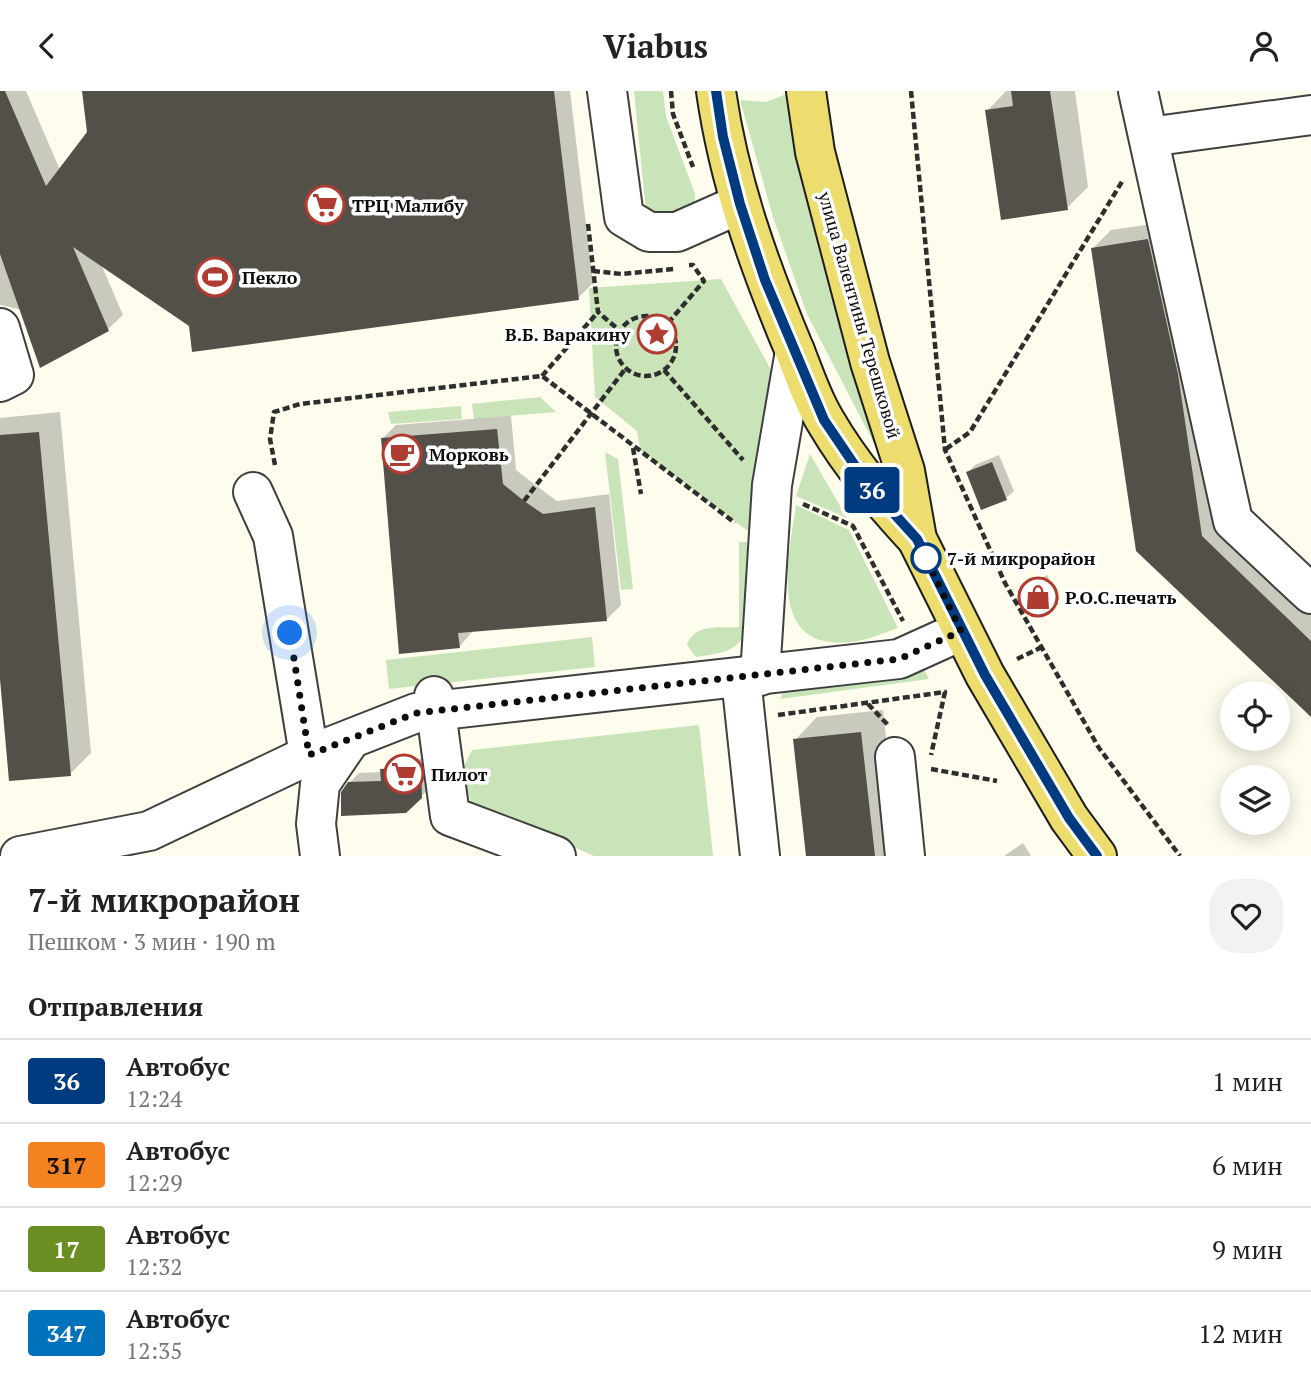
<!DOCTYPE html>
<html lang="ru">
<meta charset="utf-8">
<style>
body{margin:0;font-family:"PT Serif",serif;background:#f2f2f2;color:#222;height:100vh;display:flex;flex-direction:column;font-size:26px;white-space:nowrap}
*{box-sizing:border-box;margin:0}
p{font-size:23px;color:#767676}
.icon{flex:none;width:38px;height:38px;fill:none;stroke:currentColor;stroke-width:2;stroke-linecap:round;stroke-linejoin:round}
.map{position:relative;height:765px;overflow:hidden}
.panel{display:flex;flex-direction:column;background:#fff;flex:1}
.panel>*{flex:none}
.badge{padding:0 14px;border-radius:5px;font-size:24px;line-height:46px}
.buttons{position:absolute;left:1220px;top:590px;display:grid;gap:14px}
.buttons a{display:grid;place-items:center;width:70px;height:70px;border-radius:50%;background:#fff;box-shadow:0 4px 18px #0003;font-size:35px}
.you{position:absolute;width:35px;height:35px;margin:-18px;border:5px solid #fff;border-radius:50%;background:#1a73e8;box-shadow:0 0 0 10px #1a73e833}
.map>.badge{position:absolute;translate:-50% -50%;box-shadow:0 0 0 4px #fff}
h2{padding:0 28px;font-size:26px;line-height:63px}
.round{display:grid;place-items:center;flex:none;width:74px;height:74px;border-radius:28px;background:#f2f2f2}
.headline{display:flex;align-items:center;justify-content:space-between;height:119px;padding:0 28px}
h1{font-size:33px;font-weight:800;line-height:52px}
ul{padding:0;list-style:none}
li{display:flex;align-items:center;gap:21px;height:84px;padding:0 28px;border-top:2px solid #e0e0e0}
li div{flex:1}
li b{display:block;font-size:26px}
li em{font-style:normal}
li .badge{min-width:77px;font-weight:700;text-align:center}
header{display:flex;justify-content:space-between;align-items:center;height:91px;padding:0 28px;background:#fff;font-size:32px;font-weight:800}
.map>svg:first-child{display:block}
.green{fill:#cae4ba}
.shadow{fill:#0003}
.building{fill:#534f49}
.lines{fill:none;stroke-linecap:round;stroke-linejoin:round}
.minor-casing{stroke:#3f3f3f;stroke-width:42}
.major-casing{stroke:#1d1d1d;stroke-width:42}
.path{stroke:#2e2e2e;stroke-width:4.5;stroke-dasharray:7 3.5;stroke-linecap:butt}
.minor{stroke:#fff;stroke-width:38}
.major{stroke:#ecdd6e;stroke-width:38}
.line-casing{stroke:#fff;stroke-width:16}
.line{stroke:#003b80;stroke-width:10}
.walk{stroke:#0c0c0c;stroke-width:7;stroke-dasharray:0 12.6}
.stop-dot{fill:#fff;stroke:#003b80;stroke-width:3.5}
.labels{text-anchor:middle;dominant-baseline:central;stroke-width:7;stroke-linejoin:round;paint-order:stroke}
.poi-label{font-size:18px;font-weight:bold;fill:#0c0c0c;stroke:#fff;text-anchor:start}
.street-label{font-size:18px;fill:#0c0c0c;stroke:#fff}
.stop-label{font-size:18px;font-weight:bold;fill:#0c0c0c;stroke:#fff;text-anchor:start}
</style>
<header><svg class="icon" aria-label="back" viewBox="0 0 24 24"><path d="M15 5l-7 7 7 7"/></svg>Viabus<svg class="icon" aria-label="person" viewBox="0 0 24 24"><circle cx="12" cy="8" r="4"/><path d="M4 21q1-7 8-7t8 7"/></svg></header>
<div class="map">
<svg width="1311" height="765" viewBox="0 0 1311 765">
<rect width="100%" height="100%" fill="#fdfced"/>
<g class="green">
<path d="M634 0H663L666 25 695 103V116L647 131Z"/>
<path d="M794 0 816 133 839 231 890 383 807 223 773 126 740 9 766 11Z"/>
<path d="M721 188 771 279V327L748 440 640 359 637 340 595 306 589 197Z"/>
<path d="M540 306 556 321 474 328 472 313Z"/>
<path d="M461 315 462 328 391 333 388 321Z"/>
<path d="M605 361 618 368 633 498 621 499Z"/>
<path d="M810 363 847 427 796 405Z"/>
<path d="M796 414 849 439 898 537C883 542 866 550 851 551 765 561 789 466 796 414Z"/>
<path d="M739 451H747L748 537C738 562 720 562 696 566L687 554C694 532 720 537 739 536Z"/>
<path d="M592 546 595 576 389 598 386 569Z"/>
<path d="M923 576 929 588 780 608 786 595Z"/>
<path d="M699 634 713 765H594L471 711 460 683 472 659Z"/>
</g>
<g class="shadow">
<path d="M0 0H26L60 79 89 41 84 0H570L593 192 578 207 190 234 101 173 123 224 108 238 0 214Z"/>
<path d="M1006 0H1075L1088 96 1067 117 987 20Z"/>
<path d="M1166 131 1220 427 1311 514V625L1138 459 1093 157 1111 139Z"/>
<path d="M60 321 91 662 70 683 0 570V327Z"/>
<path d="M511 325 516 379 538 396 557 410 609 403 621 514 607 528 473 540 459 556 382 348 396 334Z"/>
<path d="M999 364 1014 400 1006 407 982 417 968 381 975 374Z"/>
<path d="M1047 484 1060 508 1056 511 1020 500Z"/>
<path d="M883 619 899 765H808L795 649 817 626Z"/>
<path d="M430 667 431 696 405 720 349 692 359 682 382 681 392 670Z"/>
<path d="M1023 752 1031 765H1004Z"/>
</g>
<g class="building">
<path d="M0 0H5L46 95 87 41 82 0H554L579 209 192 261 189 235 73 156 109 240 40 277 0 163Z"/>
<path d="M1011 0H1050L1068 119 1001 129 985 19 1013 15Z"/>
<path d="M1148 148 1178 283 1202 445 1311 550V626L1136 460 1091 157Z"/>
<path d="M497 338 503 393 524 410 543 423 595 416 607 530 458 542 460 557 399 563 381 347Z"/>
<path d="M39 341 71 685 9 690 0 588V344Z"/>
<path d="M992 371 1007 409 981 419 966 381Z"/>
<path d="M1044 486 1058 513 1032 526 1018 500Z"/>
<path d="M861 641 875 765H806L793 648Z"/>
<path d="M421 675 422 707 406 722 341 725V701L348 691 381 690 380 678Z"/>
</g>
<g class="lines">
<defs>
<g id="minor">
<path d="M607 0 624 126 649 141H677L740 113"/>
<path d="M1138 0 1233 430 1311 503"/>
<path d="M1149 46 1311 24"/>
<path d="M0 237 14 284 0 291"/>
<path d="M253 401 273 445 309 664"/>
<path d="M760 585 772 394 795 260"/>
<path d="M741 587 760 765"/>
<path d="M434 605 450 725 556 765"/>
<path d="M895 666 905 765"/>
<path d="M20 765 149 740 309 664 416 622 899 568 961 540"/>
<path d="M320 765 316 733 320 693 350 649"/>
</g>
<g id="major">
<path d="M716 0C729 91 759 174 794 258 804 282 812 309 826 331 851 374 883 411 917 448"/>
<path d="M806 0 815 61 870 271 905 380 917 448 985 584 1069 727 1097 765"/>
</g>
</defs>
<use href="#minor" class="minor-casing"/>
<use href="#major" class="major-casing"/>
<g class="path">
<path d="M671 0 673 23 693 76"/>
<path d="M911 0 945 359 1005 492 1099 657 1180 765"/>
<path d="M588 133 598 221 620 240"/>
<path d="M593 180 622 183 674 178"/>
<circle cx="646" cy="255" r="30"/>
<path d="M668 232 704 190 693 174H689"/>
<path d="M664 279 743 369"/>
<path d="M542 285 598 221"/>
<path d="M633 357 641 403"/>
<path d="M946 358 970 341 1123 89"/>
<path d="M275 374 270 348 274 321 300 313 542 285 735 432"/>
<path d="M524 410 626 277"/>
<path d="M803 413 853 435 903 530"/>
<path d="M1017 568 1042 556"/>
<path d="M868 613 888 634"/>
<path d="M778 624 945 601 931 664"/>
<path d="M931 678 997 690"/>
</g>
<use href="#minor" class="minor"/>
<use href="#major" class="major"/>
</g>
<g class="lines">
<defs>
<path id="line" d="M716 0 723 46 740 113 765 189 824 329 868 394 917 448 985 584 1069 727 1097 765"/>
</defs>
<use href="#line" class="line-casing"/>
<use href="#line" class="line"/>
<path class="walk" d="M290 542 309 664 416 622 899 568 961 540 926 467"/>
</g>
<defs>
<symbol id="supermarket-ring" viewBox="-11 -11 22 22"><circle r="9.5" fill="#fff" stroke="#af3b31" stroke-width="1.5"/><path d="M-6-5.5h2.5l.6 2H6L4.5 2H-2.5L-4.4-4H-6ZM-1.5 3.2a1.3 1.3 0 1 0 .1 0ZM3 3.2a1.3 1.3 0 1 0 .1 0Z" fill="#af3b31"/></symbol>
<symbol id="stadium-ring" viewBox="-11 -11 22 22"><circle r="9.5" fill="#fff" stroke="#af3b31" stroke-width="1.5"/><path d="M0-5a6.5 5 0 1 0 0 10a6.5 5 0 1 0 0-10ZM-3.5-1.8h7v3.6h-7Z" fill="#af3b31"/></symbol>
<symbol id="sight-ring" viewBox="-11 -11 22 22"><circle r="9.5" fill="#fff" stroke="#af3b31" stroke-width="1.5"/><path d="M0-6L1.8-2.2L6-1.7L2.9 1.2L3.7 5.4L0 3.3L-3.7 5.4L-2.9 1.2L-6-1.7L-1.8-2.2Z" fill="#af3b31"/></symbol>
<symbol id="cafe-ring" viewBox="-11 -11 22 22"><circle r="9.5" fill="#fff" stroke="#af3b31" stroke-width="1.5"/><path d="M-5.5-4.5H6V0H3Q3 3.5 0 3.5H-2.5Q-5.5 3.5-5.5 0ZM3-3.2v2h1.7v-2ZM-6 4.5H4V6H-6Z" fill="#af3b31"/></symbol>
<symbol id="shop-ring" viewBox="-11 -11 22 22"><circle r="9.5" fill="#fff" stroke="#af3b31" stroke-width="1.5"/><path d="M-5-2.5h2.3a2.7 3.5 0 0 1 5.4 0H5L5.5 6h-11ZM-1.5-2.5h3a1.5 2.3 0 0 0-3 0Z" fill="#af3b31"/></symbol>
</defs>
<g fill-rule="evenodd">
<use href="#supermarket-ring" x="303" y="92" width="44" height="44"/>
<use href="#stadium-ring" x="193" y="164" width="44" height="44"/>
<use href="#sight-ring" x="635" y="221" width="44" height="44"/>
<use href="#cafe-ring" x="380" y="341" width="44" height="44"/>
<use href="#shop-ring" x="1016" y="484" width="44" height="44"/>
<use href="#supermarket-ring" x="382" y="661" width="44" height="44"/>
</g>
<circle class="stop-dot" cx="926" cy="467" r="14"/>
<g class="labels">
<g class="poi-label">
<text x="352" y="114">ТРЦ Малибу</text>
<text x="242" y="186">Пекло</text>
<text x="630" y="243" text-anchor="end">В.Б. Варакину</text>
<text x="429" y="363">Морковь</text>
<text x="1065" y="506">Р.О.С.печать</text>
<text x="431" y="683">Пилот</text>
</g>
<g class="street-label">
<text transform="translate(860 224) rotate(74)">улица Валентины Терешковой</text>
</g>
<g class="stop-label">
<text x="947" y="467">7-й микрорайон</text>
</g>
</g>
</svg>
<div class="buttons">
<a><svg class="icon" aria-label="locate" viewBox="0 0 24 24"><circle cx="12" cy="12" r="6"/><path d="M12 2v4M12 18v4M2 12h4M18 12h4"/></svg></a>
<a><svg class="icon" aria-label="layers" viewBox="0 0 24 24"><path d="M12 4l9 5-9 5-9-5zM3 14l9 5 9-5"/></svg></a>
</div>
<div class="you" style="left:290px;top:542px"></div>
<b class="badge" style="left:872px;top:399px;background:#003b80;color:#fff">36</b>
</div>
<section class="panel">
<div class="headline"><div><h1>7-й микрорайон</h1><p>Пешком · 3 мин · 190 m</p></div><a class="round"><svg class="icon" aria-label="heart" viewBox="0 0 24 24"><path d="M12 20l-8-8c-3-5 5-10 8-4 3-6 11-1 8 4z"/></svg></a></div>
<h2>Отправления</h2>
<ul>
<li><span class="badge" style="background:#003b80;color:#fff">36</span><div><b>Автобус</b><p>12:24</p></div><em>1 мин</em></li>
<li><span class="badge" style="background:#f58220;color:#111">317</span><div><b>Автобус</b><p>12:29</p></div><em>6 мин</em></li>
<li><span class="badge" style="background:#6b8e23;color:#fff">17</span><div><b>Автобус</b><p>12:32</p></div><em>9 мин</em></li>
<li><span class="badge" style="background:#0072bc;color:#fff">347</span><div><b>Автобус</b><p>12:35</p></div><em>12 мин</em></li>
</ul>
</section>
